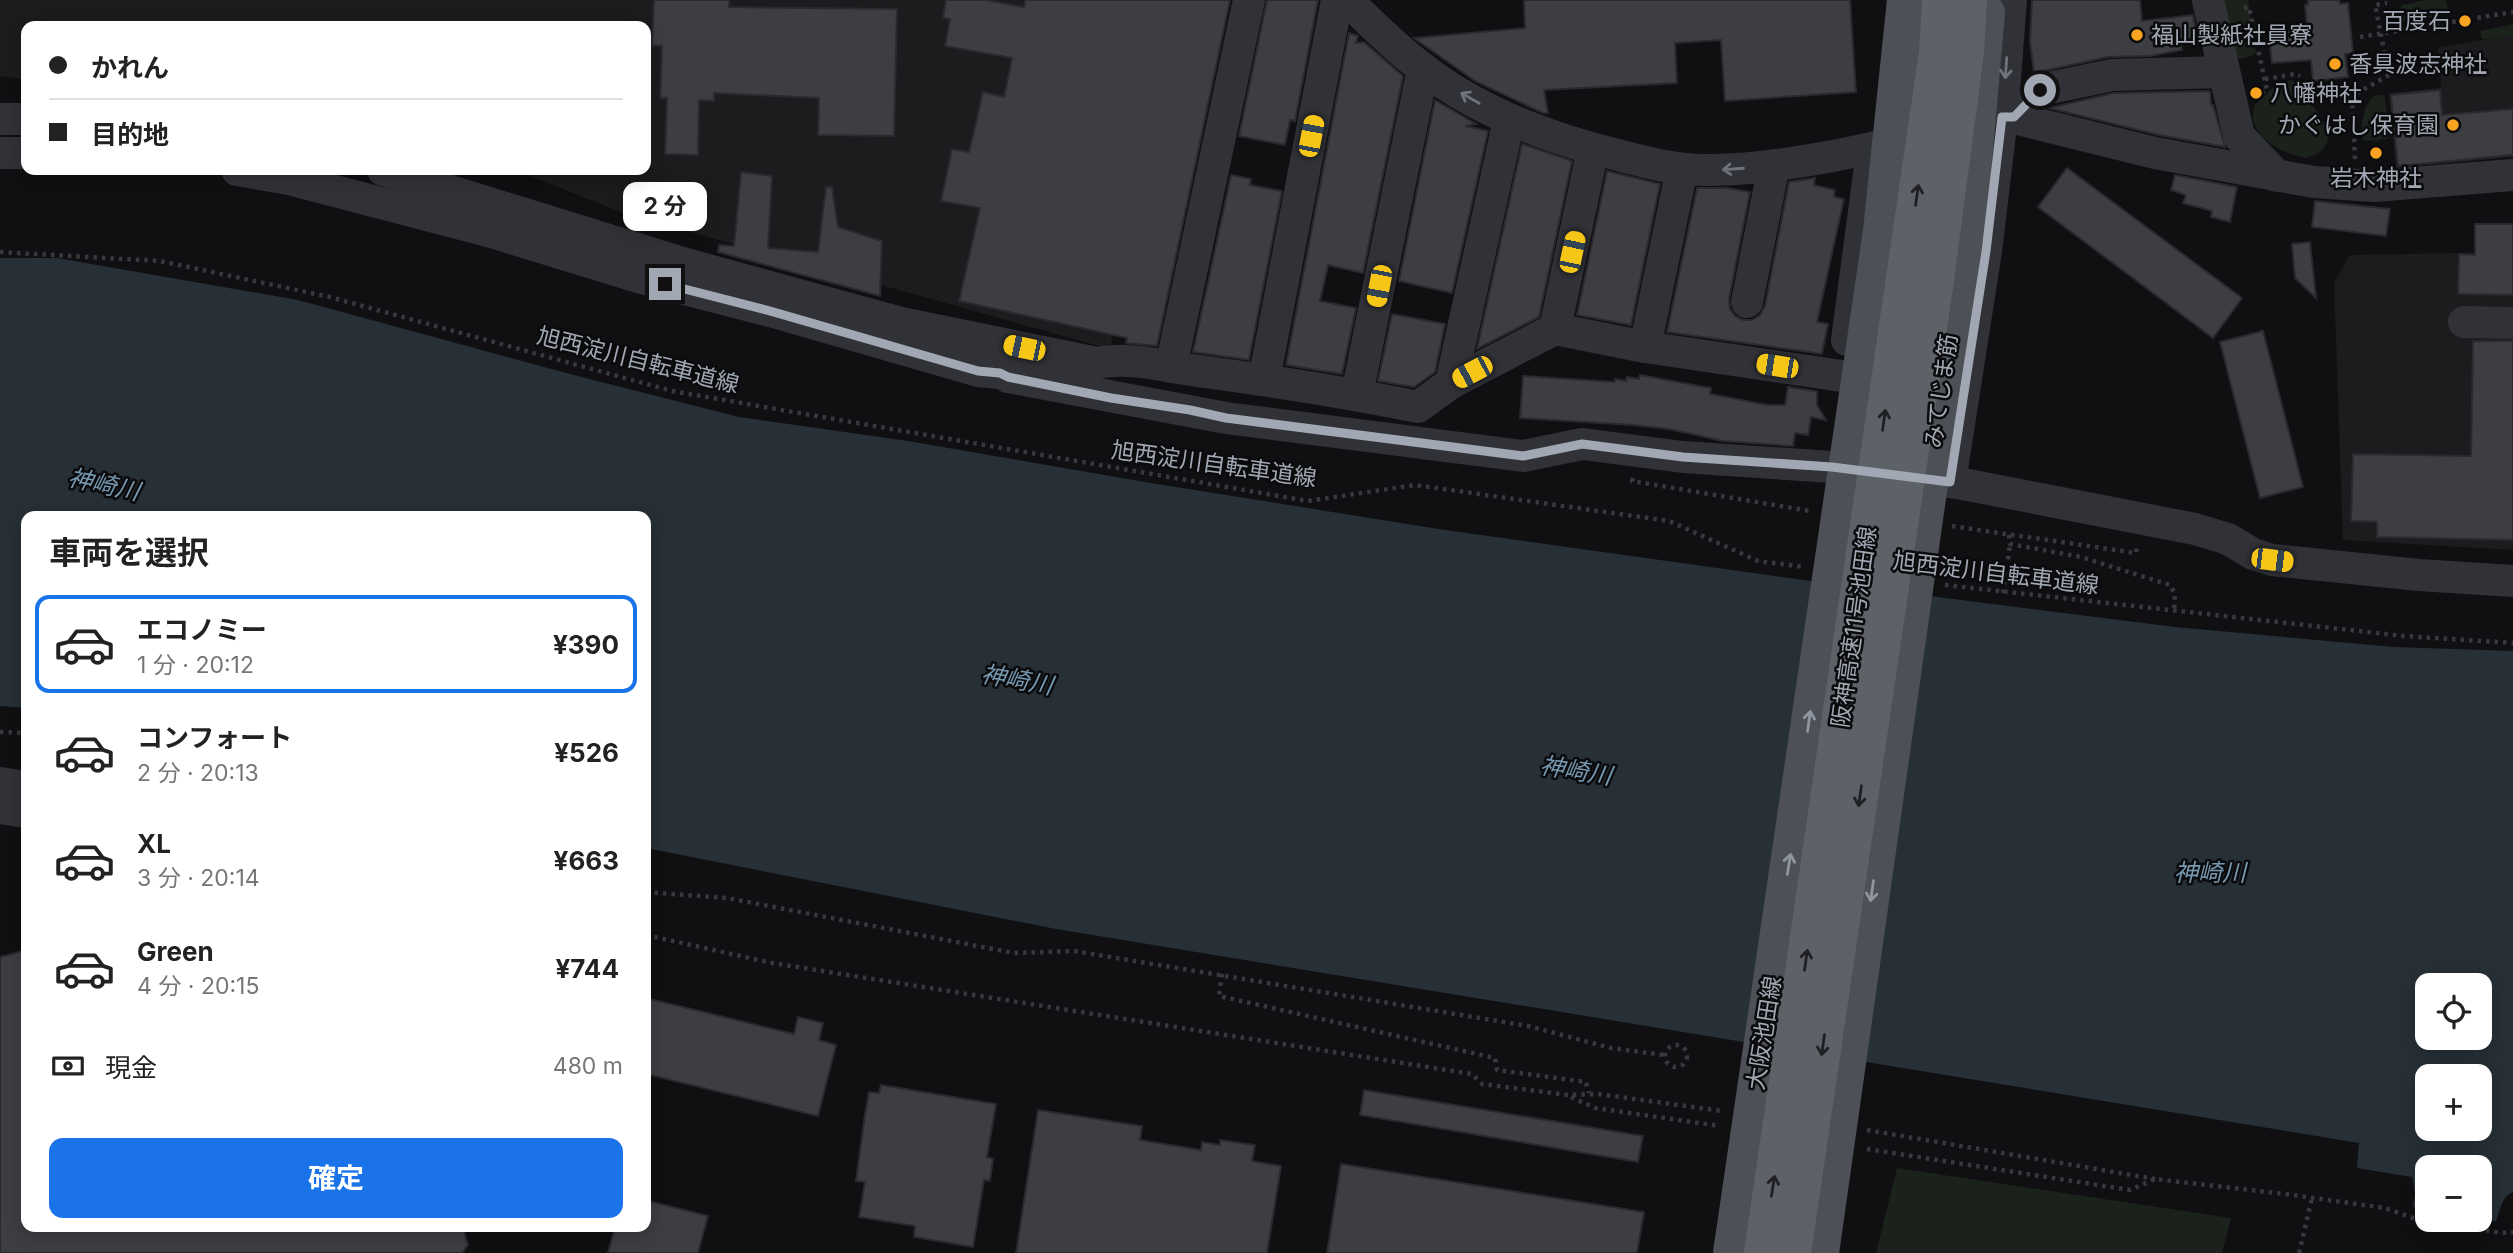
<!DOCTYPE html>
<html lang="ja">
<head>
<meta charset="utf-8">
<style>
  body { margin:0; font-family:Inter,"Noto Sans JP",sans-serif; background:#f6f6f6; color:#222; height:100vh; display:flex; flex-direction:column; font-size:26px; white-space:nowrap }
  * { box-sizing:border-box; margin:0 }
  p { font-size:23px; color:#767676 }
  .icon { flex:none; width:38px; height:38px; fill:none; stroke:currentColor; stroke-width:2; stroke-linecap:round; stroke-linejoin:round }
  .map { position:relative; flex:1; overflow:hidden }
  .details { position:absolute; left:21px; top:511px; width:630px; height:721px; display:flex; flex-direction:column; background:#fff; border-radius:14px; box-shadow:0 4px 18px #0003 }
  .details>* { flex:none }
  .hud { position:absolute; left:21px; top:21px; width:630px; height:154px; border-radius:14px; box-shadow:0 4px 18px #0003; display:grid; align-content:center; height:154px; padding:0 28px; background:#fff }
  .controls { position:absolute; left:2415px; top:973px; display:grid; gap:14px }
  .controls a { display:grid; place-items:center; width:77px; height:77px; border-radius:14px; background:#fff; box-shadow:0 4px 18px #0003; font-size:35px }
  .end { position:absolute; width:32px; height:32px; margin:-16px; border:9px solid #a1a8b3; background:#111; box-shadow:0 0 0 4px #111 }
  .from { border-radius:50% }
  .bubble { position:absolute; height:49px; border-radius:14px; background:#fff; box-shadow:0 4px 18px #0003; font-size:23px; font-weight:700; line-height:49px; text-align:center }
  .car { position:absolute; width:21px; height:42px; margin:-21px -10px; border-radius:9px; box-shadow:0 0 5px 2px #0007; background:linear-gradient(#f5c518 24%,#345 0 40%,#f5c518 0 76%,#345 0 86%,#f5c518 0) }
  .hud b { display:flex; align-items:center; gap:24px; height:66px; font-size:26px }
  .hud b+b { border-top:2px solid #e0e0e0 }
  .hud i { width:18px; height:18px; background:#222 }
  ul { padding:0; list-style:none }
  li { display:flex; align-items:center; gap:21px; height:98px; margin:0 14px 10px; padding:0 14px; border:4px solid transparent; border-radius:14px }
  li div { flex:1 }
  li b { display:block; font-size:26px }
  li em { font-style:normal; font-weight:700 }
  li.selected { border-color:#1a73e8 }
  li>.icon { width:63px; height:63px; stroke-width:1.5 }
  h2 { padding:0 28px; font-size:32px; line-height:84px }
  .pay { display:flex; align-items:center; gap:18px; height:77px; padding:0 28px; font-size:26px }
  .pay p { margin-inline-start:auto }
  .cta { display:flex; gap:14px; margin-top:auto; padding:14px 28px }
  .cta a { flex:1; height:80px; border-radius:14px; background:#1a73e8; color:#fff; font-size:28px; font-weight:700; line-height:80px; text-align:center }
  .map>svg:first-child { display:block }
  .built { fill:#1c1c1f }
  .green { fill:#1b221b }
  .water { fill:#263036; fill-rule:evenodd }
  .building { fill:#3c3e42; stroke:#2a2a2e; stroke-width:2 }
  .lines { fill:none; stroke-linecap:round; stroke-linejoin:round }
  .path { stroke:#37393e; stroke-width:4.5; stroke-dasharray:3.5 5; stroke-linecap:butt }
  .minor { stroke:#313237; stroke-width:32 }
  .major { stroke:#4d5056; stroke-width:38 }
  .highway { stroke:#5d6168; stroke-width:38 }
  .oneway { stroke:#6f737b }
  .oneway2 { stroke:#202024 }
  .oneway3 { stroke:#9096a0 }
  .route { stroke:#a1a8b3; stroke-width:9 }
  .poi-dot { fill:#f9a421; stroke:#0b0b0d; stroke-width:2.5 }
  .labels { text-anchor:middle; stroke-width:5; stroke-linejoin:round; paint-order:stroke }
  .poi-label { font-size:23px; fill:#a1a8b3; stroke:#0b0b0d; text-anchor:start }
  .street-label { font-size:23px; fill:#a1a8b3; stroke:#0b0b0d }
  .water-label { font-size:24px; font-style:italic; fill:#7699b1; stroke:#0b0b0d }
</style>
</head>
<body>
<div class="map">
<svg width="2513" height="1253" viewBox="0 0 2513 1253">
  <rect width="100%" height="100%" fill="#101012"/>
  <g class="built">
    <polygon points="0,0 1185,0 1110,349 626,214 516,170 646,170 646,26 26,26 26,80 0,76"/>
    <polygon points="2513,35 2513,157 2396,168 2389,93 2441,88 2438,47"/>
    <polygon points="2513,252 2513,550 2343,540 2334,283 2350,255"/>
  </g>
  <g class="green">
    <polygon points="2223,0 2248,0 2256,52 2252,56 2239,59 2235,56"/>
    <polygon points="2426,0 2446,0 2448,10 2446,14 2408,23 2403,21 2400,9 2402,5"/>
    <polygon points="2513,24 2513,37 2482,39 2480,31"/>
    <path d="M 2292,80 C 2300,87 2303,95 2309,102 C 2319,113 2338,136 2321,151 C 2317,154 2311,156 2306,158 C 2287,154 2261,144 2254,123 C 2252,119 2254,111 2254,106 L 2279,82 Z"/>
    <path d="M 2375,95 L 2382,95 L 2385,98 L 2389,137 L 2386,139 L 2364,141 C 2358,129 2364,103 2375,95 Z"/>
    <polygon points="1897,1168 2231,1218 2222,1253 1876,1253"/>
  </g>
  <path class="water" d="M 0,258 L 57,258 L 298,300 L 566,373 L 739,417 L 908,441 L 1151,483 L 1445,530 L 1811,581 L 2175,627 L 2394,647 L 2513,651 L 2513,1192 C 2502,1196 2500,1211 2496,1221 L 2480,1219 L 2480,1167 L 2427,1167 L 2427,1210 L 2413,1207 L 2415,1193 L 2412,1177 L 2357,1168 L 2359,1143 L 1056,929 L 646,848 L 646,516 L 26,516 L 26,708 L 0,706 ZM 2427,985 L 2480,985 L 2480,1038 L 2427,1038 ZM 2427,1076 L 2480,1076 L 2480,1129 L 2427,1129 Z"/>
  <g class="building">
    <polygon points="654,0 729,0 729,7 897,9 894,136 818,135 819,98 714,93 714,101 699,100 698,155 665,154 667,98 660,98 662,46 652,46"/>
    <polygon points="946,0 986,0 1024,7 1025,0 1230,0 1157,346 1126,343 1127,338 959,301 980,208 941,201 952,149 969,152 983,92 1004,97 1012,58 945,46 950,19 943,18"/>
    <polygon points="1267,0 1318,0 1295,121 1290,120 1285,145 1239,136"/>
    <polygon points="1524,0 1850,0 1856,92 1725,101 1721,40 1675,43 1677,83 1544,90 1548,113 1543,113 1475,81 1414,38 1525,28"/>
    <polygon points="2032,0 2140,0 2142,21 2193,15 2197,38 2180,40 2182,50 2150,56 2108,57 2034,73 2030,41"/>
    <polygon points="2308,0 2339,0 2340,4 2348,3 2353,53 2345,54 2348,77 2313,81 2311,60 2272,63 2269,34 2295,30 2295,27 2307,25 2305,5 2308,5"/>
    <polygon points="1349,33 1358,36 1356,43 1364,42 1403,76 1363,273 1328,265 1320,301 1356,308 1342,374 1286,365"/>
    <polygon points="2440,90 2442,115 2513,109 2513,155 2398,166 2391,95"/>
    <polygon points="2208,91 2210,92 2211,105 2213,105 2225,147 2159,135 2049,108 2114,93"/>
    <polygon points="1435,100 1476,124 1465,126 1488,131 1452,293 1399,281"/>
    <polygon points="1522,144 1572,161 1539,317 1477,349"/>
    <polygon points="2067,168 2242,298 2213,338 2038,207"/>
    <polygon points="1607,171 1660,184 1631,325 1577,315"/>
    <polygon points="741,172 772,176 768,248 818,252 826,187 832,187 838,227 882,241 880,296 718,252 719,245 734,246"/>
    <polygon points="1231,175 1251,179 1250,185 1282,191 1249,360 1193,352"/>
    <polygon points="2175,175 2237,187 2230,222 2211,217 2212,211 2183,203 2186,195 2171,190"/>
    <polygon points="1815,178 1814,185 1835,190 1834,197 1844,199 1817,322 1828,324 1822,354 1667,332 1697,188 1727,188 1750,192 1729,299 1730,309 1735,316 1743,320 1752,320 1760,315 1765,306 1789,182"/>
    <polygon points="2315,201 2390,209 2386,236 2312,227"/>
    <polygon points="2475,224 2513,224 2513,295 2458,294 2459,254 2475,255"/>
    <polygon points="2310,242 2316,298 2295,278 2292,244"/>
    <polygon points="1392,314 1445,324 1435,372 1414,387 1378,381"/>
    <polygon points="2263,331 2303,487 2260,498 2220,342"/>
    <polygon points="2473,341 2513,341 2513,540 2377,537 2377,522 2351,521 2353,454 2471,456"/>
    <polygon points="1640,375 1711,388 1710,394 1768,405 1785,405 1788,387 1815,391 1817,392 1817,405 1826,420 1811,417 1808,435 1795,433 1793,446 1723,441 1669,429 1633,425 1520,418 1523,376 1615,382 1615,379 1626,381 1627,377 1639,379"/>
    <polygon points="26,950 26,1227 463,1227 468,1245 462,1253 0,1253 0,957"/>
    <polygon points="646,998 794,1034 798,1017 823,1023 819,1040 836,1045 818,1116 646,1074"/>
    <polygon points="881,1085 996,1104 987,1157 993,1159 990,1181 984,1180 973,1247 914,1237 915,1226 859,1217 865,1182 856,1181 865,1114 869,1092 879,1093"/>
    <polygon points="1364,1090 1643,1136 1638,1162 1360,1115"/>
    <polygon points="1038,1110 1142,1126 1140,1140 1201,1150 1202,1142 1220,1145 1220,1140 1255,1145 1252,1161 1281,1166 1267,1253 1016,1253"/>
    <polygon points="1341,1164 1644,1212 1637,1253 1327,1253"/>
    <polygon points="649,1201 708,1216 698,1253 608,1253 615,1227 630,1231 631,1227 646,1227"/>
  </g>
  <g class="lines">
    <g class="path">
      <polyline points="2244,8 2249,7 2267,91 2261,92"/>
      <polyline points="2360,37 2513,12"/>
      <polyline points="2265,79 2295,74 2300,76"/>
      <polyline points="2375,133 2376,142"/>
      <polyline points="2355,159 2352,96 2389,75 2375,5 2387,3"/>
      <polyline points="0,252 160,261 330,297 672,391 1308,501 1415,485 1669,521 1758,561 1805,567"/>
      <polyline points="1633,478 1632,481 1810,511"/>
      <polyline points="1952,526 2136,553 2137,545"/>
      <polyline points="2009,535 2010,544 2081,557 2170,585 2175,594 2174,611"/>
      <polyline points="1945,585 2404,636 2513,643"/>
      <polyline points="2003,593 2010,544"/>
      <polyline points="0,732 26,733"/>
      <polyline points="646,892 727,898 1014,953 1074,951 1528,1026 1611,1048 1664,1055"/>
      <polyline points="646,935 772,963 1472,1074 1482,1084 1568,1095 1598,1094 1722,1111"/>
      <polyline points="1222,974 1219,996 1495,1058 1497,1070 1586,1082 1589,1093"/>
      <circle cx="1676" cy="1056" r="11"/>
      <polyline points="1571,1097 1595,1108 1720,1126"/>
      <polyline points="1867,1130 2155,1179"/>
      <polyline points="1867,1149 2130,1190 2155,1179 2285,1194 2385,1208 2413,1218 2502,1233 2513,1232"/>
      <polyline points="2299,1253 2312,1198"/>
    </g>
    <g class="minor">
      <path d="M 1347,0 C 1371,23 1394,47 1421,67 C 1478,112 1548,138 1618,155 C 1649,163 1679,171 1711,170 C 1809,168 1907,139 2002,117 L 2014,118 L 2155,153 L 2314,182 L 2374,186 L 2513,175"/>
      <polyline points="2208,0 2239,136 2277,176"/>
      <polyline points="2014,118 2040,90 2112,75 2224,72"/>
      <polyline points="0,119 26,119"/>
      <polyline points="0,153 26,153"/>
      <polyline points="237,170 289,179 488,231 638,277 770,311 978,371 1001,373 1008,377 1226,418 1523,456 1582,444 1683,457 1832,467 1963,484 2195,529 2228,539 2253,554 2272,560 2419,575 2513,581"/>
      <path d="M 383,170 L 686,264 L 901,323 L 1097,363 C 1129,356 1167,367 1199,371 C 1272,381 1345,392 1418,407 L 1451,383 L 1555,329 L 1645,347 L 1842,376"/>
      <polyline points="1747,302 1774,165"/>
      <polyline points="2464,322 2513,323"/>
      <polyline points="1555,329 1593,149"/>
      <polyline points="1847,340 1871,159"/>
      <polyline points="1645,347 1682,169"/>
      <polyline points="1171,367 1249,0"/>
      <polyline points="1264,380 1337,0"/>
      <polyline points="1451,383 1509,120"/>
      <polyline points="1357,394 1423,69"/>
      <polyline points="1950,482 1986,251 2002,117 2011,0"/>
      <polyline points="0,783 26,787"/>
      <polyline points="0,808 26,812"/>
    </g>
    <g class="major">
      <polyline points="1732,1253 1882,231 1906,0"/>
      <polyline points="1820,1253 1970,194 1986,13"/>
    </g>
    <g class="highway">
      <polyline points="1763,1253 1938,52 1941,0"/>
      <polyline points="1792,1253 1934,287 1965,52 1968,0"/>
    </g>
  </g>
  <defs><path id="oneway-shaft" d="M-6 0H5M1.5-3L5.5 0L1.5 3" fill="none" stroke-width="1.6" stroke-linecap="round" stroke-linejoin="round" transform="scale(1.75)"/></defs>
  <g class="oneway">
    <use href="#oneway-shaft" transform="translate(2006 68) rotate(94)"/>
    <use href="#oneway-shaft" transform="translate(1470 98) rotate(-150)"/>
    <use href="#oneway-shaft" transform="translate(1733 169) rotate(176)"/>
  </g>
  <g class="oneway2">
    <use href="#oneway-shaft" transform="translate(1917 195) rotate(-82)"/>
    <use href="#oneway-shaft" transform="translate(1884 420) rotate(-82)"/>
    <use href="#oneway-shaft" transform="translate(1860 796) rotate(98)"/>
    <use href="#oneway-shaft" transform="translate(1806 960) rotate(-82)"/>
    <use href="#oneway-shaft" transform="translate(1823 1045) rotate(98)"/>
    <use href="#oneway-shaft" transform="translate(1773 1186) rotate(-81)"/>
  </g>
  <g class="oneway3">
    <use href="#oneway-shaft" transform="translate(1809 721) rotate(-82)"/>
    <use href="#oneway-shaft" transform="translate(1789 864) rotate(-81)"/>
    <use href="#oneway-shaft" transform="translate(1872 891) rotate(98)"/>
  </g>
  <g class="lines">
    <polyline class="route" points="665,284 770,311 978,371 1000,373 1008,377 1111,398 1190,410 1226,418 1523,456 1582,444 1683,457 1832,467 1950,482 1986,251 2002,117 2014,117 2040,90"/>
  </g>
  <g class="poi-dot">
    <circle cx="2465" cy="21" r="7"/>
    <circle cx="2137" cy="35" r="7"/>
    <circle cx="2335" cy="64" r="7"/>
    <circle cx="2256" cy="93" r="7"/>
    <circle cx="2453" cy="125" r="7"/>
    <circle cx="2376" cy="153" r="7"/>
  </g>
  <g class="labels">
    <g class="poi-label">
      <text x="2451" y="29" text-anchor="end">百度石</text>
      <text x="2151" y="43">福山製紙社員寮</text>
      <text x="2349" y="72">香具波志神社</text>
      <text x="2270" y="101">八幡神社</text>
      <text x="2439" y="133" text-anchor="end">かぐはし保育園</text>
      <text x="2376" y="186" text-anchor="middle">岩木神社</text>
    </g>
    <g class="street-label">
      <text transform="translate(638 360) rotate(14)" y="8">旭西淀川自転車道線</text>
      <text transform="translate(1941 391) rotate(-82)" y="8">みてじま筋</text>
      <text transform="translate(1214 464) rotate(8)" y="8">旭西淀川自転車道線</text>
      <text transform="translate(1996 573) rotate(7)" y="8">旭西淀川自転車道線</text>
      <text transform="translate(1854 627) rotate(-82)" y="8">阪神高速11号池田線</text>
      <text transform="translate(1764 1033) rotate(-81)" y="8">大阪池田線</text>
    </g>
    <g class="water-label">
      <text transform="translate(104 485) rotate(12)" y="8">神崎川</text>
      <text transform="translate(1017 680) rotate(10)" y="8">神崎川</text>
      <text transform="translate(1576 771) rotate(9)" y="8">神崎川</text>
      <text x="2210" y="881">神崎川</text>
    </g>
  </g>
</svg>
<div class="controls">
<a><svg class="icon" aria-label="locate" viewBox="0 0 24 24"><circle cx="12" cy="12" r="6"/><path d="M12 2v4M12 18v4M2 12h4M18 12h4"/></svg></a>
<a>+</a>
<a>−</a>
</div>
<i class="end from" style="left:2040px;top:90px"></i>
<i class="end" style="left:665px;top:284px"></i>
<div class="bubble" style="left:623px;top:182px;width:84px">2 分</div>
<i class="car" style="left:1311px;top:136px;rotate:11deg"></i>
<i class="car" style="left:1572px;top:252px;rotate:12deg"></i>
<i class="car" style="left:1379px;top:286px;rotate:191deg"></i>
<i class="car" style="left:1024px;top:348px;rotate:282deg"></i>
<i class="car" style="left:1777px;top:366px;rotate:279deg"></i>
<i class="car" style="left:1472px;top:372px;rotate:242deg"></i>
<i class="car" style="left:2272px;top:560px;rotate:97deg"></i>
<div class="hud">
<b><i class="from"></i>かれん</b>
<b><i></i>目的地</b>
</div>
<section class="details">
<h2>車両を選択</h2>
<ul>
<li class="selected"><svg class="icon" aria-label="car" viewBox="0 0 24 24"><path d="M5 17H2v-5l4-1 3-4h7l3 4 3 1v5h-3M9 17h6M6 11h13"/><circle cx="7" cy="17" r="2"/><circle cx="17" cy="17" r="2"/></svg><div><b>エコノミー</b><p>1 分 · 20:12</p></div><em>¥390</em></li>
<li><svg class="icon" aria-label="car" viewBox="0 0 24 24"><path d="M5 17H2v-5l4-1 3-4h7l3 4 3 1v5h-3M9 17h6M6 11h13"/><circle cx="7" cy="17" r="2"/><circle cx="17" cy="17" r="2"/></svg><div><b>コンフォート</b><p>2 分 · 20:13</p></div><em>¥526</em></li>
<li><svg class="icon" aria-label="car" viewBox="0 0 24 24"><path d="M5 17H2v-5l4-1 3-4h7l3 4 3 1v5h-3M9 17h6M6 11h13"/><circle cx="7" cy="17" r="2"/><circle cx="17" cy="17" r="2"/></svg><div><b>XL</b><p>3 分 · 20:14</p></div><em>¥663</em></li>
<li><svg class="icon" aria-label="car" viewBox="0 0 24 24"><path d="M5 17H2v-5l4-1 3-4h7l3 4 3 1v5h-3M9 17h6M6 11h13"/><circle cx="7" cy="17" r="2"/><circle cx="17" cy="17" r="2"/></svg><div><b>Green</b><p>4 分 · 20:15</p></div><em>¥744</em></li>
</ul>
<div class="pay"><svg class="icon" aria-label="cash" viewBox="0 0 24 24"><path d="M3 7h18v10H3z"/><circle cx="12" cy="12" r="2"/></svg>現金<p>480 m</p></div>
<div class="cta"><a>確定</a></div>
</section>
</div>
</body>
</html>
